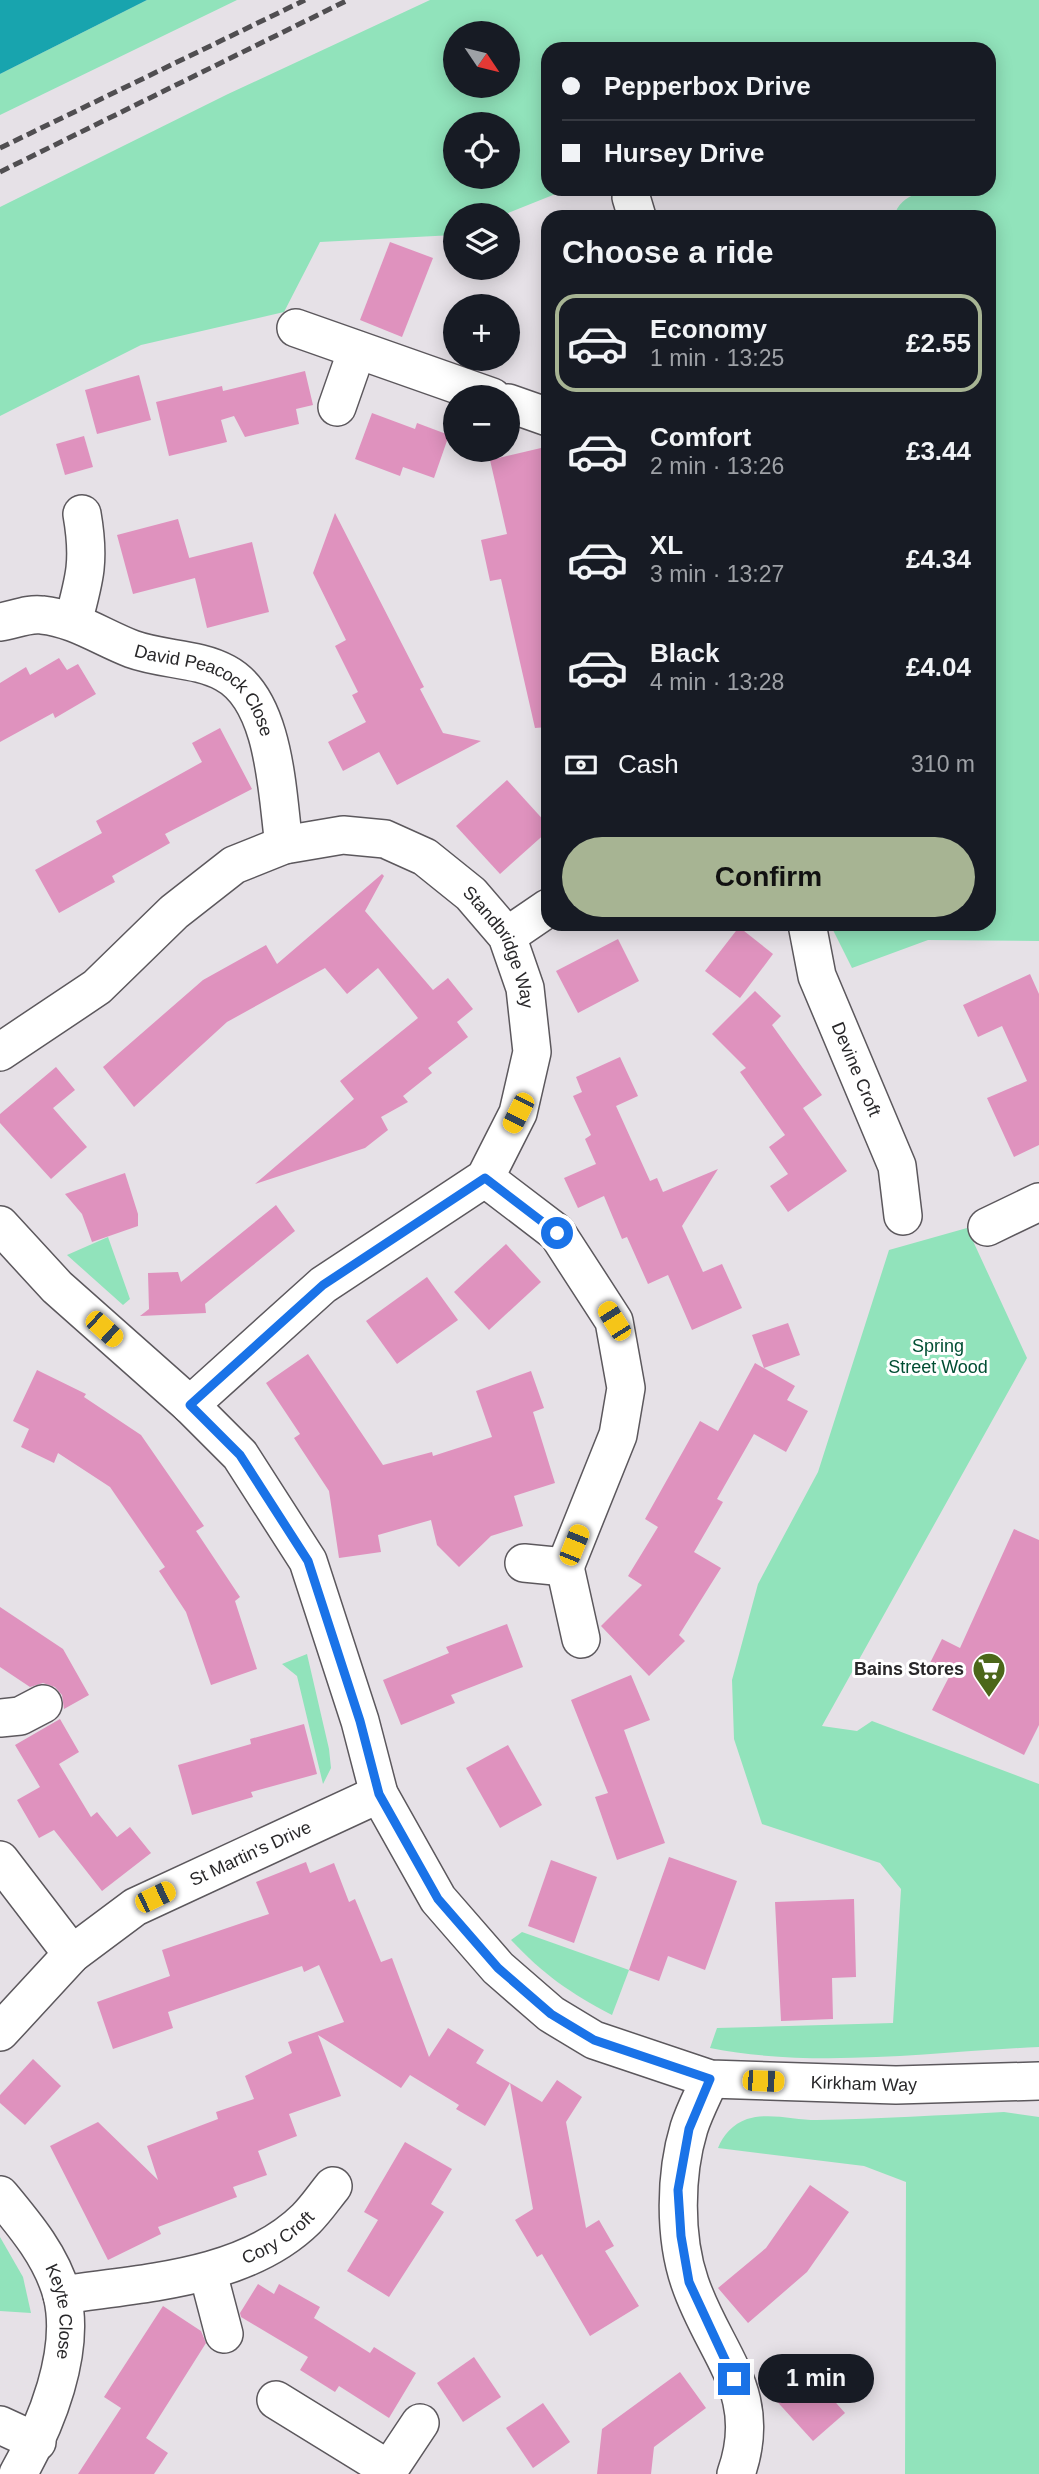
<!DOCTYPE html>
<html lang="en">
<head>
<meta charset="utf-8">
<style>
  body { margin:0; font-family:Arial,sans-serif; background:#242831; color:#f1f3f6; height:100vh; display:flex; flex-direction:column; font-size:26px; white-space:nowrap }
  * { box-sizing:border-box; margin:0 }
  p { font-size:23px; color:#9ea1a6 }
  .icon { flex:none; width:38px; height:38px; fill:none; stroke:currentColor; stroke-width:2; stroke-linecap:round; stroke-linejoin:round }
  .map { position:relative; flex:1; overflow:hidden }
  .panel { position:absolute; left:541px; top:210px; width:455px; height:721px; display:flex; flex-direction:column; background:#171b24; border-radius:21px; box-shadow:0 4px 18px #0003 }
  .panel>* { flex:none }
  .banner { position:absolute; left:541px; top:42px; width:455px; height:154px; border-radius:21px; box-shadow:0 4px 18px #0003; display:grid; align-content:center; height:154px; padding:0 21px; background:#171b24 }
  .needle { width:46px; rotate:125deg }
  .controls { position:absolute; left:443px; top:21px; display:grid; gap:14px }
  .controls a { display:grid; place-items:center; width:77px; height:77px; border-radius:50%; background:#171b24; box-shadow:0 4px 18px #0003; font-size:35px }
  .end { position:absolute; width:32px; height:32px; margin:-16px; border:9px solid #1a73e8; background:#fff; box-shadow:0 0 0 4px #fff }
  .from { border-radius:50% }
  .bubble { position:absolute; height:49px; border-radius:24px; background:#171b24; box-shadow:0 4px 18px #0003; font-size:23px; font-weight:800; line-height:49px; text-align:center }
  .car { position:absolute; width:21px; height:42px; margin:-21px -10px; border-radius:9px; box-shadow:0 0 5px 2px #0007; background:linear-gradient(#f5c518 24%,#345 0 40%,#f5c518 0 76%,#345 0 86%,#f5c518 0) }
  .banner b { display:flex; align-items:center; gap:24px; height:66px; font-size:26px }
  .banner b+b { border-top:2px solid #363941 }
  .banner i { width:18px; height:18px; background:#f1f3f6 }
  ul { padding:0; list-style:none }
  li { display:flex; align-items:center; gap:21px; height:98px; margin:0 14px 10px; padding:0 7px; border:4px solid transparent; border-radius:21px }
  li div { flex:1 }
  li b { display:block; font-size:26px }
  li em { font-style:normal; font-weight:800 }
  li.on { border-color:#a7b493 }
  li>.icon { width:63px; height:63px; stroke-width:1.5 }
  h2 { padding:0 21px; font-size:32px; line-height:84px }
  .pay { display:flex; align-items:center; gap:18px; height:77px; padding:0 21px; font-size:26px }
  .pay p { margin-inline-start:auto }
  .primary-button { display:flex; gap:14px; margin-top:auto; padding:14px 21px }
  .primary-button a { flex:1; height:80px; border-radius:42px; background:#a7b493; color:#111; font-size:28px; font-weight:800; line-height:80px; text-align:center }
  .map>svg:first-child { display:block }
  .green { fill:#91e3bb; fill-rule:evenodd }
  .water { fill:#18a4ae }
  .building { fill:#df92be }
  .lines { fill:none; stroke-linecap:round; stroke-linejoin:round }
  .minor-casing { stroke:#5c585d; stroke-width:40 }
  .minor { stroke:#fff; stroke-width:37 }
  .rail { stroke:#504e51; stroke-width:5; stroke-dasharray:10 5; stroke-linecap:butt }
  .route { stroke:#1a73e8; stroke-width:9 }
  .labels { text-anchor:middle; stroke-width:6; stroke-linejoin:round; paint-order:stroke }
  .street-label { font-size:18px; fill:#29282a; stroke:#fff }
  .park-label { font-size:18px; fill:#004e33; stroke:#fff }
  .poi-label { font-size:18px; font-weight:bold; fill:#29282a; stroke:#fff; text-anchor:end }
</style>
</head>
<body>
<div class="map">
<svg width="1039" height="2474" viewBox="0 0 1039 2474">
  <rect width="100%" height="100%" fill="#e6e1e7"/>
  <g class="green">
    <polygon points="147,0 237,0 0,115 0,74"/>
    <path d="M 430,0 L 1039,0 L 1039,941 L 928,940 L 852,968 L 830,924 L 989,924 L 989,217 L 894,217 C 903,181 960,189 989,189 L 989,49 L 548,49 L 548,189 L 568,189 L 503,215 L 455,215 L 454,235 L 320,242 L 284,312 L 141,345 L 0,416 L 0,207 L 228,94 ZM 455,33 L 508,33 L 508,86 L 455,86 ZM 455,124 L 508,124 L 508,177 L 455,177 Z"/>
    <path d="M 967,1228 L 1027,1358 L 822,1726 L 857,1731 L 872,1721 L 1039,1784 L 1039,2047 C 931,2052 817,2069 710,2048 L 717,2028 L 893,2023 L 901,1889 L 880,1863 L 762,1824 L 734,1739 L 732,1680 L 758,1584 L 818,1472 L 889,1250 Z"/>
    <polygon points="108,1237 130,1299 123,1305 67,1255"/>
    <polygon points="307,1654 329,1749 331,1768 323,1784 297,1676 282,1664"/>
    <path d="M 522,1932 L 629,1970 L 612,2015 C 570,1993 544,1975 511,1940 Z"/>
    <path d="M 1004,2112 L 1039,2117 L 1039,2474 L 905,2474 L 906,2182 L 864,2166 L 718,2148 C 723,2135 733,2124 747,2119 C 769,2112 794,2120 817,2120 C 879,2119 942,2115 1004,2112 Z"/>
    <polygon points="0,2237 23,2277 31,2313 0,2311"/>
  </g>
  <polygon class="water" points="0,0 147,0 0,74"/>
  <g class="building">
    <polygon points="390,242 433,258 402,337 360,320"/>
    <polygon points="305,371 313,405 296,409 299,424 245,437 234,416 221,420 227,442 169,456 156,402 222,386 223,391"/>
    <polygon points="139,375 151,420 97,434 85,390"/>
    <polygon points="372,413 415,429 417,423 449,435 434,478 403,467 400,476 355,459"/>
    <polygon points="84,436 93,467 65,475 56,444"/>
    <polygon points="541,448 548,479 548,727 535,728 501,579 490,581 481,540 507,534 490,460"/>
    <polygon points="335,513 424,687 420,689 443,733 481,741 397,785 379,752 343,771 328,742 366,722 352,695 358,692 335,646 346,640 313,573"/>
    <polygon points="178,519 193,571 189,558 252,542 269,612 207,628 195,578 133,594 117,535"/>
    <polygon points="59,658 67,670 78,664 96,694 55,718 53,713 0,742 0,683 26,667 30,675"/>
    <polygon points="220,728 252,789 165,834 170,843 112,876 115,882 59,913 35,870 102,833 96,821 202,762 192,743"/>
    <polygon points="507,780 548,825 548,831 500,874 456,826"/>
    <polygon points="382,874 384,876 365,911 433,990 448,978 473,1009 457,1022 468,1037 428,1068 432,1073 403,1096 408,1102 381,1117 388,1130 365,1148 255,1184 354,1099 340,1081 418,1018 378,968 347,994 325,968 227,1022 134,1107 103,1067 203,980 266,945 277,964"/>
    <polygon points="739,927 773,954 740,998 705,971"/>
    <polygon points="618,939 639,981 578,1013 556,971"/>
    <polygon points="1030,974 1039,994 1039,1145 1014,1157 987,1098 1027,1081 1002,1026 978,1037 963,1005"/>
    <polygon points="755,991 781,1016 772,1025 822,1095 803,1108 847,1171 788,1212 770,1186 788,1174 769,1147 785,1135 740,1072 746,1068 712,1034"/>
    <polygon points="620,1057 638,1096 616,1106 650,1181 657,1178 663,1192 718,1169 682,1226 703,1272 722,1264 742,1308 692,1330 668,1275 648,1284 627,1237 622,1239 604,1196 578,1208 564,1178 596,1164 585,1139 591,1135 573,1096 582,1092 576,1077"/>
    <polygon points="56,1067 75,1090 53,1108 87,1147 51,1179 0,1123 0,1114"/>
    <polygon points="125,1173 138,1214 138,1226 92,1242 82,1214 65,1194"/>
    <polygon points="276,1205 295,1231 205,1304 206,1313 140,1316 149,1309 148,1273 178,1272 181,1282"/>
    <polygon points="506,1244 541,1282 489,1330 454,1292"/>
    <polygon points="427,1277 458,1320 397,1364 366,1321"/>
    <polygon points="788,1323 800,1355 764,1368 752,1335"/>
    <polygon points="308,1354 383,1465 432,1452 433,1456 492,1437 476,1391 531,1371 544,1408 533,1412 555,1483 514,1496 523,1526 491,1536 459,1567 437,1545 431,1520 378,1535 381,1552 339,1558 329,1491 294,1438 300,1434 266,1383"/>
    <polygon points="755,1363 795,1386 787,1400 808,1411 786,1452 754,1434 717,1499 723,1502 694,1552 721,1568 679,1635 685,1641 649,1676 601,1626 642,1585 628,1576 658,1527 645,1519 700,1421 718,1431"/>
    <polygon points="37,1370 86,1394 84,1397 141,1435 204,1526 196,1531 240,1597 235,1601 257,1669 211,1685 186,1612 159,1571 165,1567 110,1487 58,1453 54,1463 21,1447 29,1429 13,1421"/>
    <polygon points="1014,1529 1039,1540 1039,1725 1024,1755 932,1710 949,1677 928,1667 942,1639 960,1648"/>
    <polygon points="0,1607 63,1649 89,1695 64,1709 62,1695 55,1687 43,1683 30,1687 0,1667"/>
    <polygon points="507,1624 523,1667 451,1695 455,1703 401,1725 383,1680 449,1653 446,1647"/>
    <polygon points="631,1675 650,1720 624,1730 665,1843 617,1860 595,1797 608,1793 571,1700"/>
    <polygon points="60,1719 79,1752 59,1764 91,1817 97,1812 117,1837 130,1827 151,1853 102,1891 54,1830 39,1838 17,1800 40,1787 15,1745"/>
    <polygon points="304,1724 317,1774 251,1792 253,1797 192,1815 178,1765 251,1744 250,1739"/>
    <polygon points="508,1745 542,1805 500,1828 466,1768"/>
    <polygon points="669,1857 737,1881 705,1970 668,1956 659,1981 629,1970"/>
    <polygon points="551,1860 597,1877 574,1943 528,1926"/>
    <polygon points="306,1862 310,1873 334,1863 349,1902 355,1899 381,1962 392,1958 429,2057 448,2028 484,2050 476,2063 510,2083 485,2126 456,2109 459,2105 410,2075 401,2088 318,2035 341,2096 289,2114 297,2136 258,2151 267,2175 233,2187 237,2197 158,2227 161,2234 108,2260 50,2146 98,2122 158,2180 147,2146 218,2119 216,2112 254,2099 245,2076 292,2053 288,2042 344,2022 319,1965 304,1972 302,1966 168,2012 173,2028 113,2049 97,2002 170,1976 162,1950 269,1914 256,1882"/>
    <polygon points="854,1899 856,1977 832,1978 833,2019 781,2021 775,1902"/>
    <polygon points="33,2059 61,2086 25,2125 0,2103 0,2095"/>
    <polygon points="557,2080 582,2097 566,2122 586,2228 599,2220 614,2246 605,2251 639,2306 590,2336 542,2254 537,2257 515,2220 533,2209 510,2083 542,2102"/>
    <polygon points="405,2142 452,2169 431,2204 444,2212 389,2297 347,2271 378,2220 364,2212"/>
    <polygon points="810,2185 849,2212 807,2272 748,2323 718,2288 766,2248"/>
    <polygon points="258,2284 274,2294 279,2284 320,2307 314,2318 370,2353 374,2347 416,2373 389,2418 339,2386 335,2392 300,2370 308,2357 241,2317 240,2313"/>
    <polygon points="163,2306 201,2331 206,2343 146,2438 168,2453 154,2474 78,2474 121,2408 104,2397"/>
    <polygon points="474,2357 501,2397 463,2422 437,2383"/>
    <polygon points="805,2368 845,2413 813,2441 772,2396"/>
    <polygon points="680,2372 706,2408 654,2447 651,2474 597,2474 602,2429"/>
    <polygon points="543,2403 570,2442 533,2468 506,2428"/>
  </g>
  <g class="lines">
    <defs>
      <g id="minor">
        <polyline points="631,197 637,217"/>
        <polyline points="296,328 492,397"/>
        <polyline points="508,403 548,417"/>
        <polyline points="337,407 357,350"/>
        <path id="s1" d="M 0,622 C 13,620 29,613 42,615 C 74,618 103,638 132,649 C 162,660 198,658 225,673 C 276,700 277,795 284,845"/>
        <path d="M 73,622 C 85,578 90,560 82,514"/>
        <path id="s2" d="M 807,924 L 817,976 L 897,1166 L 903,1216"/>
        <polyline points="507,936 548,908"/>
        <path id="s3" d="M 0,1052 L 97,987 L 174,912 L 234,865 L 284,845 L 343,835 L 385,839 L 425,857 L 471,894 L 507,936 L 525,988 L 532,1052 L 518,1113 L 485,1178 L 323,1285 L 190,1405"/>
        <polyline points="485,1178 557,1233 614,1321 626,1388 618,1435 565,1567 524,1563"/>
        <path id="s4" d="M 0,1225 L 57,1287 L 190,1405 L 240,1455 L 308,1561 L 360,1721 L 379,1794 L 438,1899 L 498,1968 L 551,2014 L 594,2040 L 710,2079 L 896,2085 L 1039,2081"/>
        <polyline points="987,1227 1039,1202"/>
        <polyline points="565,1567 581,1639"/>
        <polyline points="0,1718 20,1716 43,1704"/>
        <polyline points="0,1860 72,1954"/>
        <path id="s5" d="M 0,2032 L 72,1954 L 135,1907 L 379,1794"/>
        <path d="M 710,2079 C 703,2095 694,2112 689,2128 C 675,2174 674,2237 690,2283 C 714,2354 765,2392 736,2474"/>
        <path id="s6" d="M 0,2195 C 25,2225 52,2257 62,2295 C 76,2352 46,2425 18,2474"/>
        <polyline points="208,2273 224,2334"/>
        <path id="s7" d="M 62,2295 C 142,2283 245,2279 306,2219 C 316,2209 324,2197 333,2186"/>
        <polyline points="276,2400 388,2469"/>
        <polyline points="0,2425 37,2442"/>
        <polyline points="386,2474 420,2423"/>
      </g>
    </defs>
    <use href="#minor" class="minor-casing"/>
    <use href="#minor" class="minor"/>
    <g class="rail">
      <polyline points="0,148 305,0"/>
      <polyline points="0,172 348,0"/>
    </g>
  </g>
  <g class="lines">
    <polyline class="route" points="557,1233 485,1178 323,1285 190,1405 240,1455 308,1561 360,1721 379,1794 438,1899 498,1968 551,2014 594,2040 710,2079 689,2129 678,2190 681,2236 689,2282 734,2379"/>
  </g>
  <defs>
    <symbol id="supermarket-pin" viewBox="-11 -11 22 30"><path d="M0 17L-7.5 6A9.5 9.5 0 1 1 7.5 6Z" fill="#4c6719" stroke="#fff"/><path d="M-6-5.5h2.5l.6 2H6L4.5 2H-2.5L-4.4-4H-6ZM-1.5 3.2a1.3 1.3 0 1 0 .1 0ZM3 3.2a1.3 1.3 0 1 0 .1 0Z" fill="#fff"/></symbol>
  </defs>
  <g fill-rule="evenodd">
    <use href="#supermarket-pin" x="970" y="1650" width="38" height="52"/>
  </g>
  <g class="labels">
    <g class="street-label">
      <text dy="6" stroke="none"><textPath href="#s1" startOffset="228">David Peacock Close</textPath></text>
      <text dy="6" stroke="none"><textPath href="#s3" startOffset="621">Standbridge Way</textPath></text>
      <text dy="6" stroke="none"><textPath href="#s2" startOffset="154">Devine Croft</textPath></text>
      <text dy="6" stroke="none"><textPath href="#s5" startOffset="312">St Martin's Drive</textPath></text>
      <text dy="6" stroke="none"><textPath href="#s4" startOffset="1311">Kirkham Way</textPath></text>
      <text dy="6" stroke="none"><textPath href="#s7" startOffset="226">Cory Croft</textPath></text>
      <text dy="6" stroke="none"><textPath href="#s6" startOffset="135">Keyte Close</textPath></text>
    </g>
    <g class="park-label">
      <text x="938" y="1352">Spring<tspan x="938" dy="21">Street Wood</tspan></text>
    </g>
    <g class="poi-label">
      <text x="964" y="1675">Bains Stores</text>
    </g>
  </g>
</svg>
<div class="controls">
<a><svg class="needle" viewBox="-14 -14 28 28"><path d="M0-13l5 13h-10z" fill="#e53935"/><path d="M0 13l5-13h-10z" fill="#9ea1a6"/></svg></a>
<a><svg class="icon" aria-label="locate" viewBox="0 0 24 24"><circle cx="12" cy="12" r="6"/><path d="M12 2v4M12 18v4M2 12h4M18 12h4"/></svg></a>
<a><svg class="icon" aria-label="layers" viewBox="0 0 24 24"><path d="M12 4l9 5-9 5-9-5zM3 14l9 5 9-5"/></svg></a>
<a>+</a>
<a>−</a>
</div>
<i class="end from" style="left:557px;top:1233px"></i>
<i class="end" style="left:734px;top:2379px"></i>
<div class="bubble" style="left:758px;top:2354px;width:116px">1 min</div>
<i class="car" style="left:518px;top:1113px;rotate:207deg"></i>
<i class="car" style="left:614px;top:1321px;rotate:328deg"></i>
<i class="car" style="left:104px;top:1329px;rotate:132deg"></i>
<i class="car" style="left:574px;top:1545px;rotate:22deg"></i>
<i class="car" style="left:155px;top:1897px;rotate:64deg"></i>
<i class="car" style="left:763px;top:2081px;rotate:92deg"></i>
<div class="banner">
<b><i class="from"></i>Pepperbox Drive</b>
<b><i></i>Hursey Drive</b>
</div>
<section class="panel">
<h2>Choose a ride</h2>
<ul>
<li class="on"><svg class="icon" aria-label="car" viewBox="0 0 24 24"><path d="M5 17H2v-5l4-1 3-4h7l3 4 3 1v5h-3M9 17h6M6 11h13"/><circle cx="7" cy="17" r="2"/><circle cx="17" cy="17" r="2"/></svg><div><b>Economy</b><p>1 min · 13:25</p></div><em>£2.55</em></li>
<li><svg class="icon" aria-label="car" viewBox="0 0 24 24"><path d="M5 17H2v-5l4-1 3-4h7l3 4 3 1v5h-3M9 17h6M6 11h13"/><circle cx="7" cy="17" r="2"/><circle cx="17" cy="17" r="2"/></svg><div><b>Comfort</b><p>2 min · 13:26</p></div><em>£3.44</em></li>
<li><svg class="icon" aria-label="car" viewBox="0 0 24 24"><path d="M5 17H2v-5l4-1 3-4h7l3 4 3 1v5h-3M9 17h6M6 11h13"/><circle cx="7" cy="17" r="2"/><circle cx="17" cy="17" r="2"/></svg><div><b>XL</b><p>3 min · 13:27</p></div><em>£4.34</em></li>
<li><svg class="icon" aria-label="car" viewBox="0 0 24 24"><path d="M5 17H2v-5l4-1 3-4h7l3 4 3 1v5h-3M9 17h6M6 11h13"/><circle cx="7" cy="17" r="2"/><circle cx="17" cy="17" r="2"/></svg><div><b>Black</b><p>4 min · 13:28</p></div><em>£4.04</em></li>
</ul>
<div class="pay"><svg class="icon" aria-label="cash" viewBox="0 0 24 24"><path d="M3 7h18v10H3z"/><circle cx="12" cy="12" r="2"/></svg>Cash<p>310 m</p></div>
<div class="primary-button"><a>Confirm</a></div>
</section>
</div>
</body>
</html>
